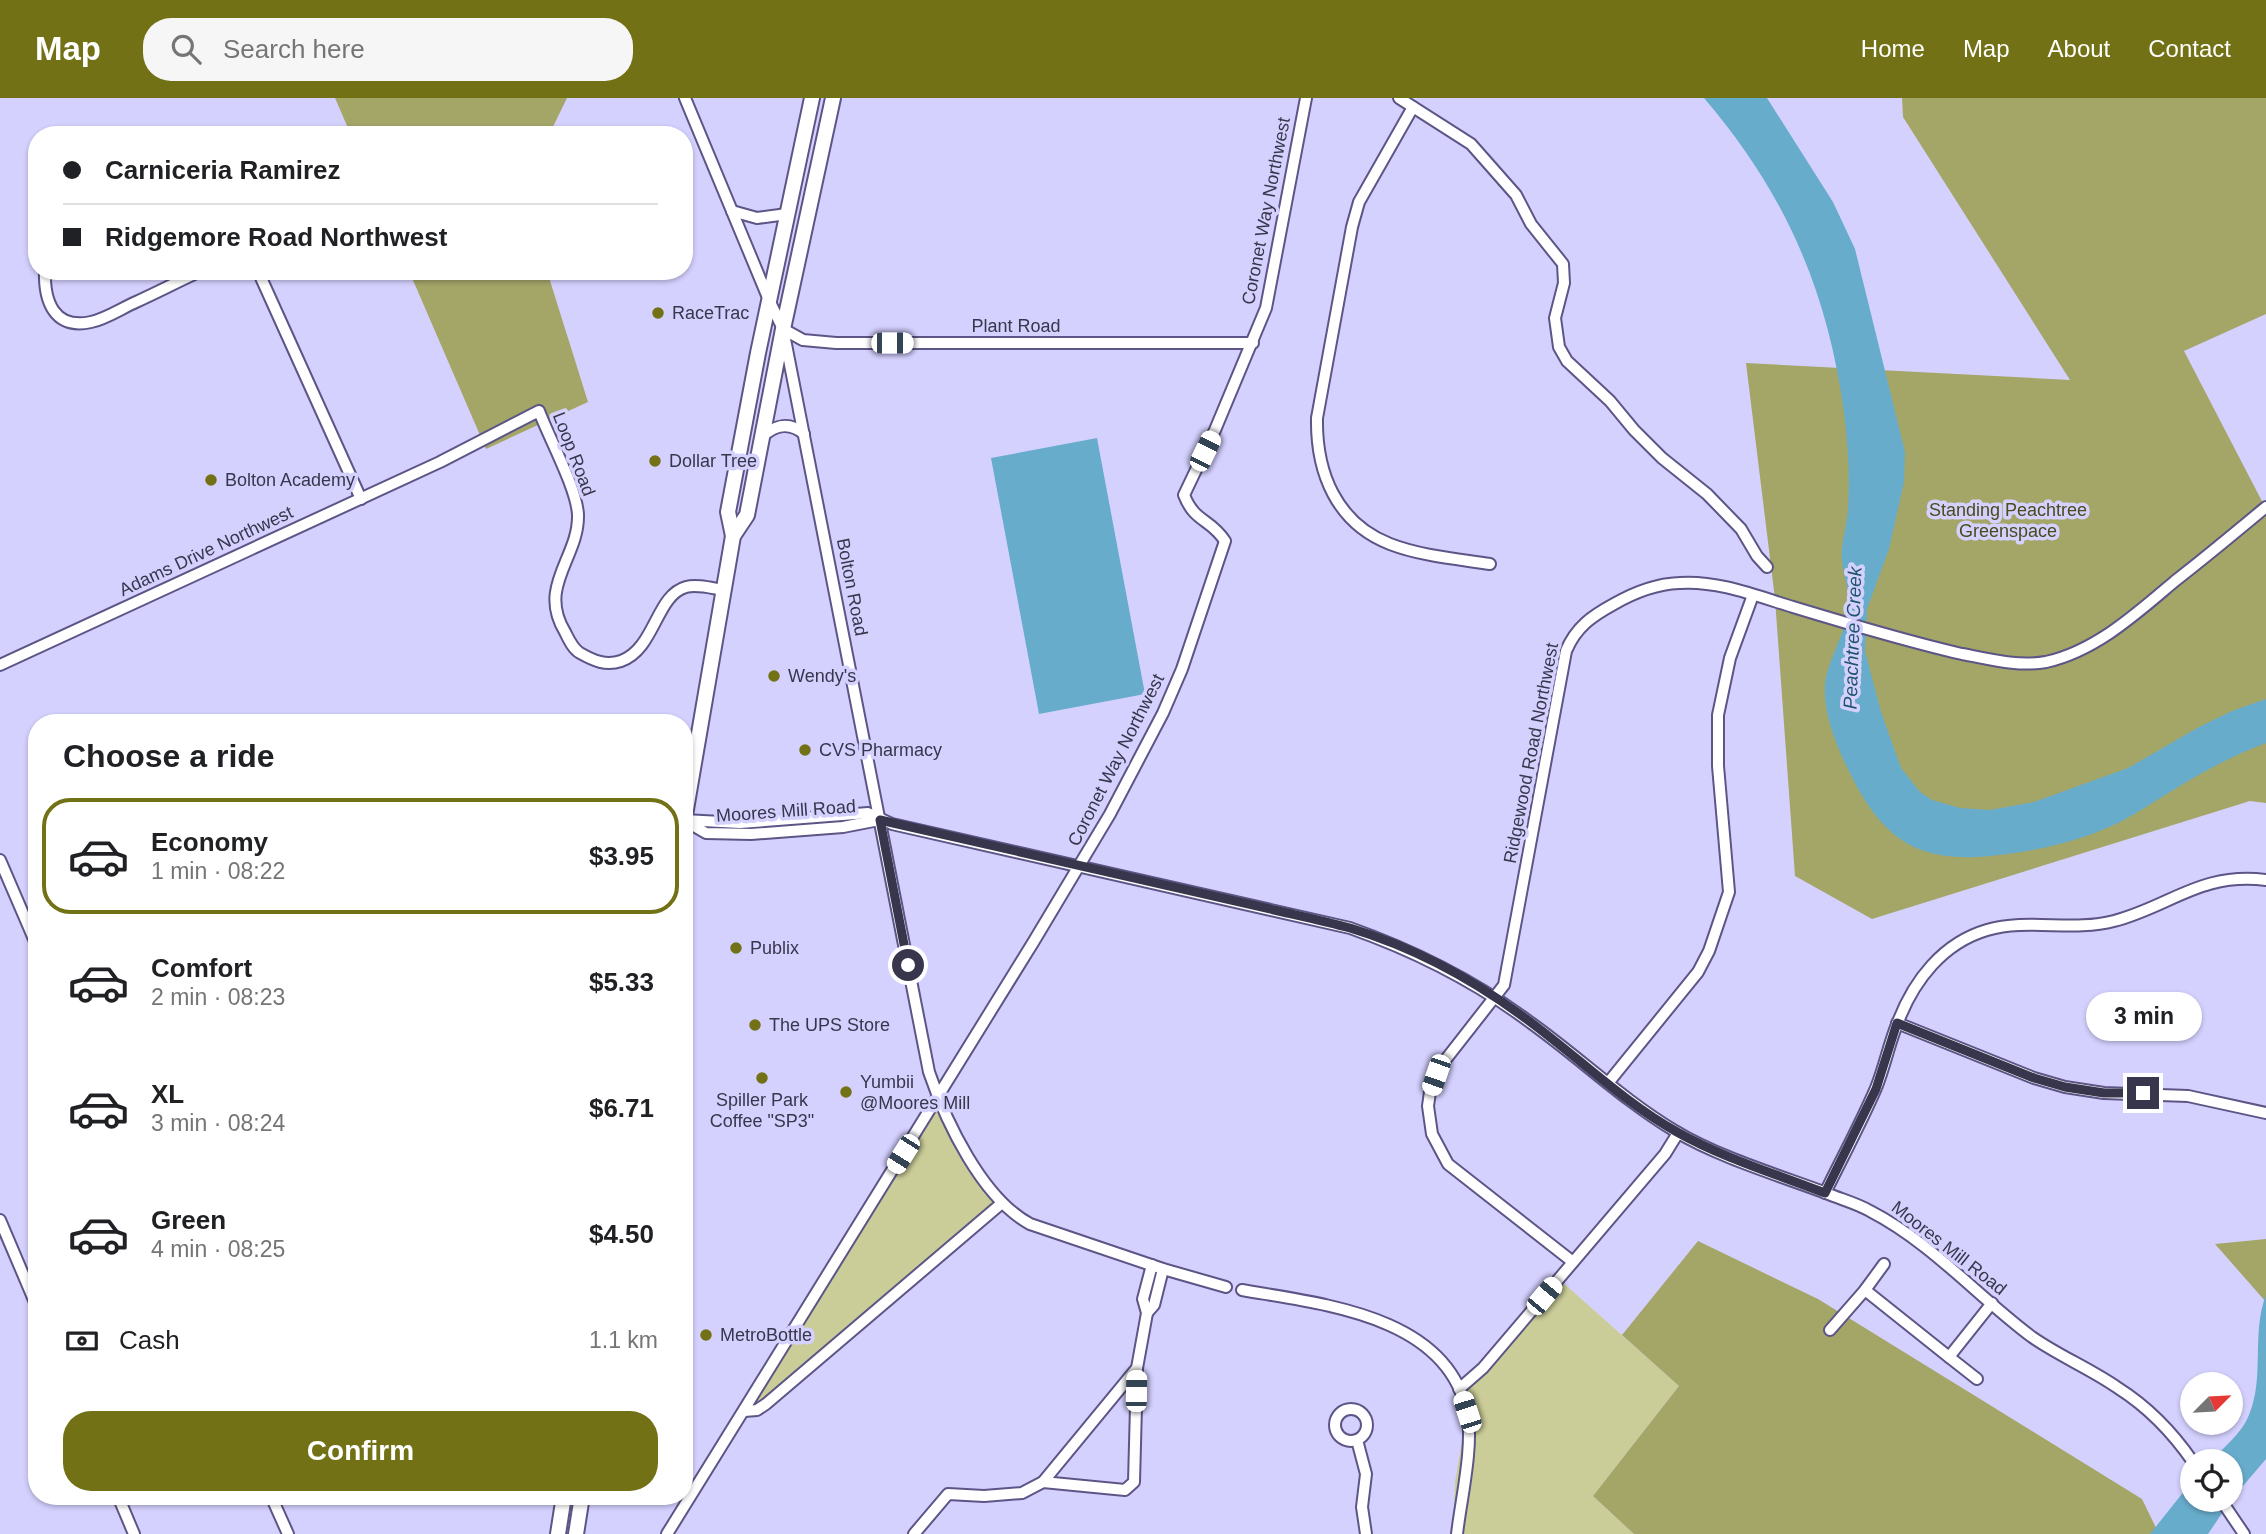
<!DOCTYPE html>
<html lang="en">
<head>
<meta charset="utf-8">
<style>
  body { margin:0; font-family:Arial,sans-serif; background:#f6f6f6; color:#202124; height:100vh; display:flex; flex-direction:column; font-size:26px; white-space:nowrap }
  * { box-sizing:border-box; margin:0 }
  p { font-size:23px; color:#757577 }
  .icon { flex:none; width:38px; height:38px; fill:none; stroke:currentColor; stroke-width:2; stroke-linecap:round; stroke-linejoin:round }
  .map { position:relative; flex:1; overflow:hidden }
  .details { position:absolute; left:28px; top:616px; width:665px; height:791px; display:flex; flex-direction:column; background:#fff; border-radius:28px; box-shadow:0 2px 5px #0004 }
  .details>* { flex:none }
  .guide { position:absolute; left:28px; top:28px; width:665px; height:154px; border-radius:28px; box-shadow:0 2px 5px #0004; display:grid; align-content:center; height:154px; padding:0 35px; background:#fff }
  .needle { width:46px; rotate:66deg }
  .fabs { position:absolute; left:2180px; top:1274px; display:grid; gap:14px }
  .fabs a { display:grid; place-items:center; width:63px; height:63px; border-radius:50%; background:#fff; box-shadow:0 2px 5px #0004; font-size:35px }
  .end { position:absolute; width:32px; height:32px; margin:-16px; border:9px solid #38364c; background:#fff; box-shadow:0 0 0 4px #fff }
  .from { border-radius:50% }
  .bubble { position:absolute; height:49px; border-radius:24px; background:#fff; box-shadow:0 2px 5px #0004; font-size:23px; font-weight:600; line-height:49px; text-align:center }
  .car { position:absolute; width:21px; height:42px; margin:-21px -10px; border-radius:9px; box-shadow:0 0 5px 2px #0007; background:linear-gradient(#fff 24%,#345 0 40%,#fff 0 76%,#345 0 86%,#fff 0) }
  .guide b { display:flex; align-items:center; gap:24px; height:66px; font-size:26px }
  .guide b+b { border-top:2px solid #e0e0e0 }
  .guide i { width:18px; height:18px; background:#202124 }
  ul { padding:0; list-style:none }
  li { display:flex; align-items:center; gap:21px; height:116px; margin:0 14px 10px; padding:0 21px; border:4px solid transparent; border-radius:28px }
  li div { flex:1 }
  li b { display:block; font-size:26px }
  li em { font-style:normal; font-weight:600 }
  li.current { border-color:#727115 }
  li>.icon { width:63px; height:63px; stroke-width:1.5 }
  h2 { padding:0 35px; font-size:32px; line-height:84px }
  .pay { display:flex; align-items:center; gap:18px; height:77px; padding:0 35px; font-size:26px }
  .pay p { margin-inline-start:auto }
  .cta { display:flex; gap:14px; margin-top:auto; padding:14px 35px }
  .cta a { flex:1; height:80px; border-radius:28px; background:#727115; color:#fff; font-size:28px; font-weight:600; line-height:80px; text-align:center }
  header { display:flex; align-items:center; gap:42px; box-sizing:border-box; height:98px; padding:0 35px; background:#727115; color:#fff }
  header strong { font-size:33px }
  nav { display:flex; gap:38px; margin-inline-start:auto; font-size:24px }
  .search { width:490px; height:63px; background:#f6f6f6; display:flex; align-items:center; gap:18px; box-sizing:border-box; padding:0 24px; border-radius:28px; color:#757577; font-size:26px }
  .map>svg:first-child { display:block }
  .green { fill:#cbcd98 }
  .forest { fill:#a4a668 }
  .water { fill:#68accc }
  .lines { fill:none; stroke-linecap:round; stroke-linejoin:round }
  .minor-casing { stroke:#5c5586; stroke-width:14 }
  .major-casing { stroke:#5c5586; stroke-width:18 }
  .minor { stroke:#fff; stroke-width:10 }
  .major { stroke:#fff; stroke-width:14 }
  .route { stroke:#38364c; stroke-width:9 }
  .poi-dot { fill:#727115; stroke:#d5d1ff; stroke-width:2.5 }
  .labels { text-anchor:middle; stroke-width:7; stroke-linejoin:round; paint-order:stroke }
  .street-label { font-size:18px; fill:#38364c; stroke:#d5d1ff }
  .poi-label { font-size:18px; fill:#38364c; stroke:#d5d1ff; text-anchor:start }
  .park-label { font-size:18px; fill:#4b4b1c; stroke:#d5d1ff }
  .water-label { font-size:19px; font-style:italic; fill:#1f556c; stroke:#d5d1ff }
</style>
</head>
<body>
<header>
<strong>Map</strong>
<div class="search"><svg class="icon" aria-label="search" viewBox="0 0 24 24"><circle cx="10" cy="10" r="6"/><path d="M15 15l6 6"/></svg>Search here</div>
<nav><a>Home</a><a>Map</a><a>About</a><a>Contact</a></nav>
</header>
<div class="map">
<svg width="2266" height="1436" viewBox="0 0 2266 1436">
  <rect width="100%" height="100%" fill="#d5d1ff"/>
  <g class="green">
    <polygon points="938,1000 1002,1105 751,1313"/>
    <polygon points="1560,1182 1679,1288 1593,1398 1634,1436 1453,1436 1455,1384 1462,1343 1463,1312 1453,1290 1482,1277"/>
  </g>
  <g class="forest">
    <polygon points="335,0 567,0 549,37 351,37"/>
    <polygon points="1902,0 2266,0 2266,216 2184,253 2266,411 2266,705 2250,703 1872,821 1795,778 1775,501 1746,265 2070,282 1903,19"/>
    <polygon points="409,173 547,173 588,304 486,351"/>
    <polygon points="2266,1141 2266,1204 2215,1146"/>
    <polygon points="1698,1143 1818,1201 2142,1401 2159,1436 1634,1436 1593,1398 1679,1288 1622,1237"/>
  </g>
  <g class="water">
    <path d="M 1704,0 L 1767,0 L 1833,104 L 1855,151 L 1905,354 L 1904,384 L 1889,451 L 1867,511 L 1865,553 L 1881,614 L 1901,670 L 1920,694 L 1932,702 L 1960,710 L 1990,712 L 2034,704 L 2128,670 L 2199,629 L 2232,613 L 2266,601 L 2266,645 C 2234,657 2204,673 2175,691 C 2156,702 2138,715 2118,725 C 2079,744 2032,754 1990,758 C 1911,766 1878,735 1846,667 C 1835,644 1823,613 1825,586 C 1827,562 1851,526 1849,500 C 1848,488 1843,476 1842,464 C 1840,448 1847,428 1848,411 C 1850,379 1848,346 1844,314 C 1827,191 1785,95 1704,0 Z"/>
    <polygon points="1097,340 1145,596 1039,616 991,360"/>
    <path d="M 2266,1197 L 2266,1361 L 2231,1402 L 2231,1363 L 2211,1363 C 2224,1349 2242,1335 2249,1317 C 2265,1279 2251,1236 2266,1197 Z"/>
    <polygon points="2193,1382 2193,1402 2231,1402 2208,1436 2150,1436"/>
  </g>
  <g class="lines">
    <defs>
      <g id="minor">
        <path d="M 685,0 L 769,202 L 783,231 L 929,974 C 946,1024 982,1100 1030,1126 L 1163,1171 L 1226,1189"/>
        <polyline points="1399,0 1471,46 1516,97 1531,126 1563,166 1564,185 1555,220 1559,249 1567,263 1610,303 1634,332 1662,360 1707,396 1741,431 1757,458 1767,469"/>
        <path d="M 1413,9 L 1359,104 L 1352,129 L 1317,320 C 1316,374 1336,425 1390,446 C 1421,458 1458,461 1490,466"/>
        <polyline points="732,113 757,120 787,116"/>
        <path d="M 45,173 C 44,203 54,232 91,224 C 106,221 122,210 136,204 C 158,194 179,183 201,173"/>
        <polyline points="258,173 361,401"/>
        <polyline points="783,231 803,242 836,245 1253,245"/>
        <path d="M 762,339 C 776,326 790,324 804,336"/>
        <path d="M 0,567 L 440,364 L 539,313 C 549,340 577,391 578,417 C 579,460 537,488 565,534 C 569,542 573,551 580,555 C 594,563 606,568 621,563 C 655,551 656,497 686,489 C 697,486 711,490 723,492"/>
        <path d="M 684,722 L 740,725 L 868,715 L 892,726 L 1350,830 C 1415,853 1475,883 1531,925 C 1580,960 1623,1002 1675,1033 C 1718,1059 1778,1077 1826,1095 C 1840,1101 1856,1105 1870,1113 C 1932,1145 1977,1198 2032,1239 C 2059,1258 2091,1271 2118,1290 C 2148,1309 2173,1335 2193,1364"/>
        <polyline points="687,724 706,735 751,736 843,729 879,722"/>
        <polyline points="0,762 37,848"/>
        <polyline points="1897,925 2034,980 2065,989 2104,995 2188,998 2266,1015"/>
        <polyline points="1608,985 1698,874 1709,853 1729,794 1718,668 1718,617 1730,560 1753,497"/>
        <path d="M 1825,1095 C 1842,1060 1861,1025 1876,990 C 1885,968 1889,945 1898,924 C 1914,882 1943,845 1987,832 C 2029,820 2072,834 2114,823 C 2171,808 2200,774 2266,782"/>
        <polyline points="0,1122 37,1209"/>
        <path d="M 1573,1164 L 1448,1066 L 1432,1036 L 1428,1008 L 1430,994 L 1443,965 L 1504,887 L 1566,553 C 1576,529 1592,518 1614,506 C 1635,494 1655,486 1679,485 C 1717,482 1757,498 1793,509 C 1849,526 1905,543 1962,556 C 1990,561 2017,569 2046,564 C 2096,553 2137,515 2175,483 C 2206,459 2236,434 2266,409"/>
        <path d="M 1242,1192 C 1321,1206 1447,1217 1467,1314 C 1474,1347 1461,1401 1457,1436"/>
        <polyline points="1865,1192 1949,1259 1992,1205"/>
        <polyline points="1147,1215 1154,1207 1163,1171"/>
        <polyline points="1830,1232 1865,1192 1884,1166"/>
        <polyline points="1949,1259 1977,1281"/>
        <polyline points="1459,1291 1483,1270 1665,1056 1678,1035"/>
        <circle cx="1351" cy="1327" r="16"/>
        <polyline points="744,1313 757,1312 766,1306 1002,1105"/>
        <polyline points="1357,1342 1366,1376 1362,1409 1366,1436"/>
        <polyline points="1043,1384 1125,1392 1134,1384 1137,1270"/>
        <polyline points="118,1398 134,1436"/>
        <polyline points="271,1398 288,1436"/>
        <polyline points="2221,1402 2244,1436"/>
        <path d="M 667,1436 L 1034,843 L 1110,716 L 1163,615 L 1182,571 L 1225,443 C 1210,420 1195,425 1184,397 L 1215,332 L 1266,210 L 1306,0"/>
        <polyline points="914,1436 948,1396 984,1398 1022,1395 1043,1384 1137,1270 1147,1215 1143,1201 1152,1167"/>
      </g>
      <g id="major">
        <polyline points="733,438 728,414 758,255 812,0"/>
        <polyline points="684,723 733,438 747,417 783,231 833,0"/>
        <polyline points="558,1436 564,1398"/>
        <polyline points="576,1436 582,1398"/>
      </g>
    </defs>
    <use href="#minor" class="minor-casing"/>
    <use href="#major" class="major-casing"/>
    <use href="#minor" class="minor"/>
    <use href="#major" class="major"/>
  </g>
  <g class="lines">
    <path class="route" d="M 908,867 L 880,722 L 1283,814 C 1305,819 1328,824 1350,830 C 1416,850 1478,884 1533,926 C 1581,962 1625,1005 1677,1034 C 1723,1060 1776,1076 1825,1095 L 1876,991 L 1897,925 L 2034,980 L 2065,989 L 2104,995 L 2143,995"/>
  </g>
  <g class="poi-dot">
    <circle cx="658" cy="215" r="7"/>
    <circle cx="655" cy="363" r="7"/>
    <circle cx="211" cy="382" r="7"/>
    <circle cx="774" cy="578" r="7"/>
    <circle cx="805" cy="652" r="7"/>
    <circle cx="736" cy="850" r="7"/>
    <circle cx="755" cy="927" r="7"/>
    <circle cx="762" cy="980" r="7"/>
    <circle cx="846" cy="994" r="7"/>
    <circle cx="706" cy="1237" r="7"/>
  </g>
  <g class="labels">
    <g class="street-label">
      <text transform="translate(1266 113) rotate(-79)" y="6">Coronet Way Northwest</text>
      <text x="1016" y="234">Plant Road</text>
      <text transform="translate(574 356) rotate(69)" y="6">Loop Road</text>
      <text transform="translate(206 453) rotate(-25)" y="6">Adams Drive Northwest</text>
      <text transform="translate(852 489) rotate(79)" y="6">Bolton Road</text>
      <text transform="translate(1531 655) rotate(-79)" y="6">Ridgewood Road Northwest</text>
      <text transform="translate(1116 662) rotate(-63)" y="6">Coronet Way Northwest</text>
      <text transform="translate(786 713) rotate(-4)" y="6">Moores Mill Road</text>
      <text transform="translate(1949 1150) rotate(38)" y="6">Moores Mill Road</text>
    </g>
    <g class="poi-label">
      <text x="672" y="221">RaceTrac</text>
      <text x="669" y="369">Dollar Tree</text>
      <text x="225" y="388">Bolton Academy</text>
      <text x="788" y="584">Wendy's</text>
      <text x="819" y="658">CVS Pharmacy</text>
      <text x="750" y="856">Publix</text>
      <text x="769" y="933">The UPS Store</text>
      <text x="860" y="990">Yumbii<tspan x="860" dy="21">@Moores Mill</tspan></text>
      <text x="762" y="1008" text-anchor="middle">Spiller Park<tspan x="762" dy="21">Coffee "SP3"</tspan></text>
      <text x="720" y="1243">MetroBottle</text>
    </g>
    <g class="park-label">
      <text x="2008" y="418">Standing Peachtree<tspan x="2008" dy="21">Greenspace</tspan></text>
    </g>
    <g class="water-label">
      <text transform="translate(1852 540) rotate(-88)" y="7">Peachtree Creek</text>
    </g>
  </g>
</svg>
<div class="fabs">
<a><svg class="needle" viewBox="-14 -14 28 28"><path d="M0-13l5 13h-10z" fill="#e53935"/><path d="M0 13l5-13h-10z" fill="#757577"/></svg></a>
<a><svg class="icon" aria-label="locate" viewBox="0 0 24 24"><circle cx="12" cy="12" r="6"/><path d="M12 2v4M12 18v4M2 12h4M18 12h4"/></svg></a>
</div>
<i class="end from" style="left:908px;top:867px"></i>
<i class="end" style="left:2143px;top:995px"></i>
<div class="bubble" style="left:2086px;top:894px;width:116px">3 min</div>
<i class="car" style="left:892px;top:245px;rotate:90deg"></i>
<i class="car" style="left:1205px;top:353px;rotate:26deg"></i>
<i class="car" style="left:1436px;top:977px;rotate:199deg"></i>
<i class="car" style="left:903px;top:1056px;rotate:212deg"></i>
<i class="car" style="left:1544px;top:1198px;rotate:40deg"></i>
<i class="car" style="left:1136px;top:1293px;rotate:1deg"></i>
<i class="car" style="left:1467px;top:1314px;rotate:342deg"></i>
<div class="guide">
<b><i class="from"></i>Carniceria Ramirez</b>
<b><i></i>Ridgemore Road Northwest</b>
</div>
<section class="details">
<h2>Choose a ride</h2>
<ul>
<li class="current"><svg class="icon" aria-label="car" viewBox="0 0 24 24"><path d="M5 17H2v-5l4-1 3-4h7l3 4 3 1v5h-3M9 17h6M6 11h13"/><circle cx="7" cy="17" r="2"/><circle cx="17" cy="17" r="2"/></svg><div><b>Economy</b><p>1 min · 08:22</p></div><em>$3.95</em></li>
<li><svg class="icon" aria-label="car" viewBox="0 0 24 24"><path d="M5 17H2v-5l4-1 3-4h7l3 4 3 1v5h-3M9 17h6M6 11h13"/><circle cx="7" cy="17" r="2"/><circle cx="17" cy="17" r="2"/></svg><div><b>Comfort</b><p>2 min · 08:23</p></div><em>$5.33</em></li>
<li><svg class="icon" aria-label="car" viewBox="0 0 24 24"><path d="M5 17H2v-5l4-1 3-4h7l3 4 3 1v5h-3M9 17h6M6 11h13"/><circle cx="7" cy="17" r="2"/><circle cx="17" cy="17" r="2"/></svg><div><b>XL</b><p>3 min · 08:24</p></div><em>$6.71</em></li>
<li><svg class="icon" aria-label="car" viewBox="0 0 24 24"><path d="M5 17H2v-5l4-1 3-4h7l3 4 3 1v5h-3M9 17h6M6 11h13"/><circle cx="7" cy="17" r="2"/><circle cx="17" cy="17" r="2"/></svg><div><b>Green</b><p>4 min · 08:25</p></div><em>$4.50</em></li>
</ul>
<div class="pay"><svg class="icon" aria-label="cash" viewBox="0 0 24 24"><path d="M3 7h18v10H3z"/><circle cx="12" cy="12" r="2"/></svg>Cash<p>1.1 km</p></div>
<div class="cta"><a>Confirm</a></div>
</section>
</div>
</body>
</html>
